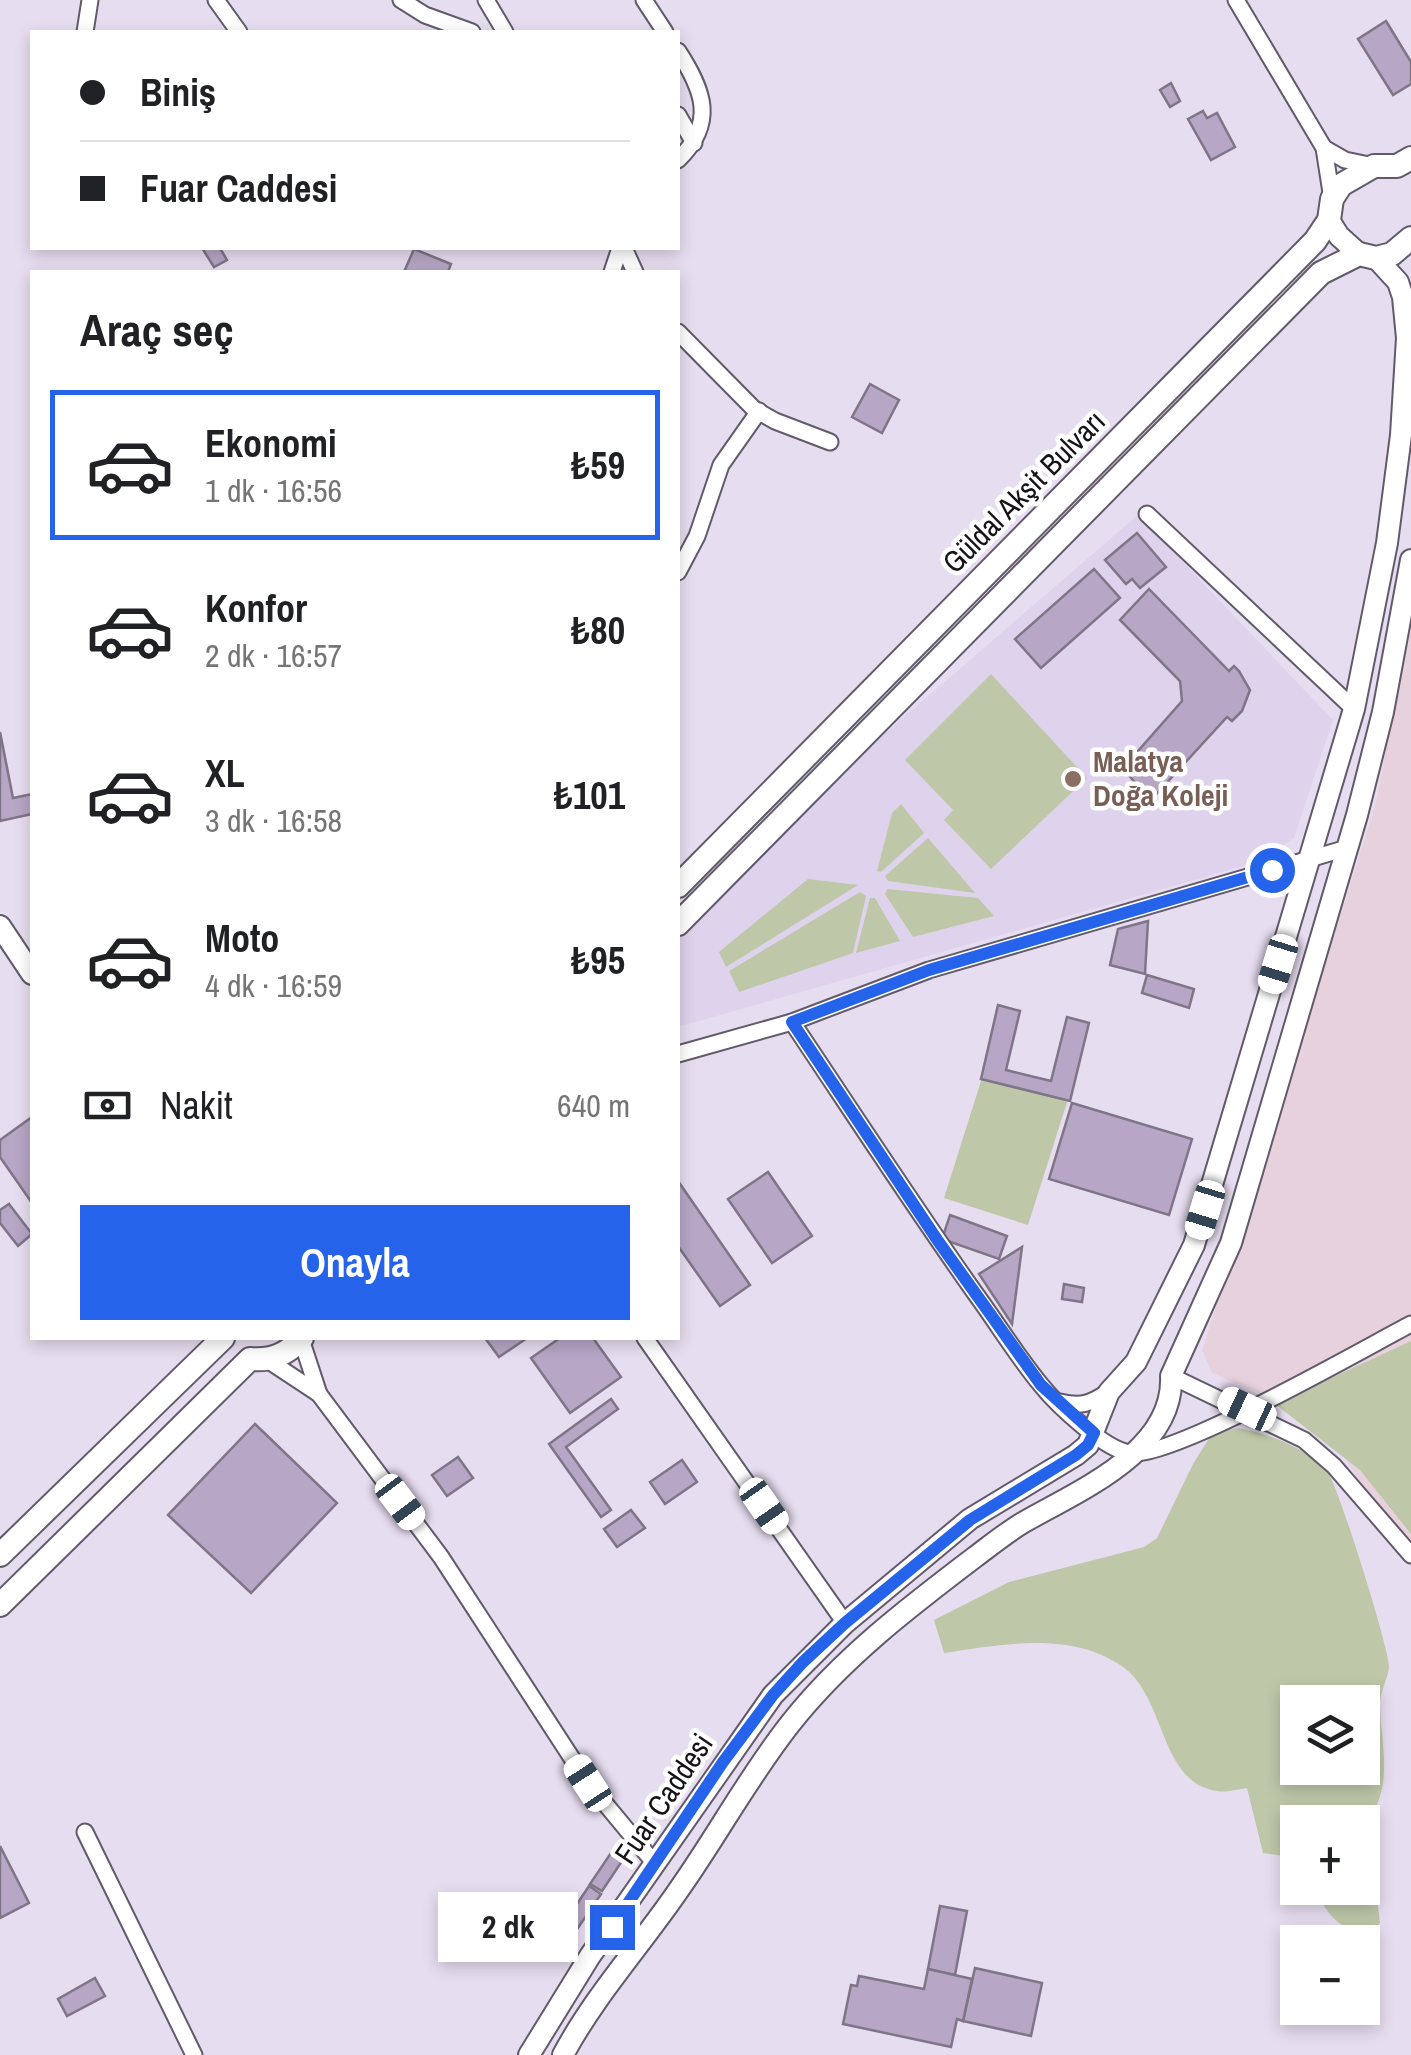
<!DOCTYPE html>
<html lang="tr">
<head>
<meta charset="utf-8">
<style>
  body { margin:0; font-family:"Archivo Narrow",sans-serif; background:#f2f2f2; color:#202124; height:100vh; display:flex; flex-direction:column; font-size:38px; white-space:nowrap }
  * { box-sizing:border-box; margin:0 }
  p { font-size:32px; color:#757577 }
  .icon { flex:none; width:55px; height:55px; fill:none; stroke:currentColor; stroke-width:2; stroke-linecap:round; stroke-linejoin:round }
  .map { position:relative; flex:1; overflow:hidden }
  .details { position:absolute; left:30px; top:270px; width:650px; height:1070px; display:flex; flex-direction:column; background:#fff; border-radius:0px; box-shadow:0 5px 15px #0003 }
  .details>* { flex:none }
  .hud { position:absolute; left:30px; top:30px; width:650px; height:220px; border-radius:0px; box-shadow:0 5px 15px #0003; display:grid; align-content:center; height:220px; padding:0 50px; background:#fff }
  .controls { position:absolute; left:1280px; top:1685px; display:grid; gap:20px }
  .controls a { display:grid; place-items:center; width:100px; height:100px; border-radius:0px; background:#fff; box-shadow:0 5px 15px #0003; font-size:50px }
  .end { position:absolute; width:45px; height:45px; margin:-22px; border:12px solid #2563eb; background:#fff; box-shadow:0 0 0 5px #fff }
  .from { border-radius:50% }
  .bubble { position:absolute; height:70px; border-radius:0px; background:#fff; box-shadow:0 5px 15px #0003; font-size:32px; font-weight:800; line-height:70px; text-align:center }
  .car { position:absolute; width:30px; height:60px; margin:-30px -15px; border-radius:12px; box-shadow:0 0 8px 2px #0007; background:linear-gradient(#fff 24%,#345 0 40%,#fff 0 76%,#345 0 86%,#fff 0) }
  .hud b { display:flex; align-items:center; gap:35px; height:95px; font-size:38px }
  .hud b+b { border-top:2px solid #e0e0e0 }
  .hud i { width:25px; height:25px; background:#202124 }
  ul { padding:0; list-style:none }
  li { display:flex; align-items:center; gap:30px; height:150px; margin:0 20px 15px; padding:0 30px; border:5px solid transparent; border-radius:0px }
  li div { flex:1 }
  li b { display:block; font-size:38px }
  li em { font-style:normal; font-weight:800 }
  li.on { border-color:#2563eb }
  li>.icon { width:90px; height:90px; stroke-width:1.5 }
  h2 { padding:0 50px; font-size:45px; line-height:120px }
  .pay { display:flex; align-items:center; gap:25px; height:110px; padding:0 50px; font-size:38px }
  .pay p { margin-inline-start:auto }
  .primary-button { display:flex; gap:20px; margin-top:auto; padding:20px 50px }
  .primary-button a { flex:1; height:115px; border-radius:0px; background:#2563eb; color:#fff; font-size:40px; font-weight:800; line-height:115px; text-align:center }
  .map>svg:first-child { display:block }
  .commercial { fill:#e7d1dd }
  .built { fill:#dfd2ec }
  .green { fill:#bec8a8; fill-rule:evenodd }
  .building { fill:#b7a6c6; stroke:#7e7586; stroke-width:2.5 }
  .lines { fill:none; stroke-linecap:round; stroke-linejoin:round }
  .minor-casing { stroke:#625a6a; stroke-width:19 }
  .tertiary-casing { stroke:#625a6a; stroke-width:24 }
  .secondary-casing { stroke:#625a6a; stroke-width:26 }
  .minor { stroke:#fff; stroke-width:15 }
  .tertiary { stroke:#fff; stroke-width:20 }
  .secondary { stroke:#fff; stroke-width:22 }
  .route { stroke:#2563eb; stroke-width:12 }
  .education-dot { fill:#8d6e63; stroke:#fff; stroke-width:4 }
  .labels { text-anchor:middle; stroke-width:9; stroke-linejoin:round; paint-order:stroke }
  .street-label { font-size:30px; fill:#151218; stroke:#fff }
  .education-label { font-size:30px; font-weight:bold; fill:#785e54; stroke:#fff; text-anchor:start }
</style>
</head>
<body>
<div class="map">
<svg width="1411" height="2055" viewBox="0 0 1411 2055">
  <rect width="100%" height="100%" fill="#e7ddf0"/>
  <polygon class="commercial" points="1411,614 1411,1560 1320,1419 1212,1373 1202,1350 1376,803"/>
  <polygon class="built" points="1138,515 1333,720 1294,838 1254,863 678,1027 678,940 743,856"/>
  <g class="green">
    <polygon points="991,674 1087,778 991,869 944,820 953,810 905,760"/>
    <polygon points="901,804 924,833 881,872 877,871 892,813"/>
    <polygon points="928,838 975,893 888,881 885,876"/>
    <polygon points="808,879 858,885 726,967 719,952"/>
    <polygon points="887,889 978,898 994,916 913,937 885,894"/>
    <polygon points="860,892 866,896 853,953 739,992 729,971"/>
    <polygon points="870,898 875,898 900,941 856,953"/>
    <polygon points="987,1062 1071,1090 1028,1225 944,1198"/>
    <polygon points="1411,1341 1411,1534 1360,1470 1275,1404"/>
    <path d="M 1239,1428 C 1271,1435 1304,1446 1327,1471 C 1337,1482 1390,1650 1389,1667 C 1388,1679 1380,1691 1380,1704 C 1381,1747 1394,1783 1368,1821 L 1380,1923 L 1369,1935 C 1339,1930 1327,1914 1314,1888 L 1362,1888 L 1362,1822 L 1298,1822 L 1297,1858 L 1263,1853 L 1247,1788 C 1238,1789 1226,1793 1217,1791 C 1159,1783 1166,1697 1123,1667 C 1072,1631 1002,1644 944,1653 L 934,1620 L 1009,1582 L 1144,1547 L 1157,1538 L 1193,1464 L 1213,1432 ZM 1298,1702 L 1362,1702 L 1362,1768 L 1298,1768 Z"/>
  </g>
  <g class="building">
    <polygon points="1386,21 1411,62 1411,84 1393,95 1358,39"/>
    <polygon points="1171,83 1180,101 1170,107 1160,90"/>
    <polygon points="1203,111 1207,118 1217,113 1235,147 1211,160 1188,119"/>
    <polygon points="202,248 220,248 227,260 214,267"/>
    <polygon points="414,249 451,264 448,272 404,272"/>
    <polygon points="870,384 899,400 882,433 852,417"/>
    <polygon points="1137,533 1166,567 1140,588 1132,579 1126,584 1105,560"/>
    <polygon points="1094,569 1120,598 1041,668 1015,639"/>
    <polygon points="1149,589 1229,671 1234,666 1239,671 1250,690 1242,711 1232,721 1227,717 1150,801 1123,768 1182,701 1180,681 1120,620"/>
    <polygon points="0,732 13,798 32,794 32,814 0,821"/>
    <polygon points="1148,921 1145,974 1110,965 1118,929"/>
    <polygon points="1147,975 1194,989 1189,1008 1142,993"/>
    <polygon points="998,1005 1020,1011 1006,1070 1051,1081 1067,1017 1089,1023 1070,1101 981,1079"/>
    <polygon points="1072,1103 1192,1139 1169,1215 1049,1179"/>
    <polygon points="32,1117 32,1203 0,1157 0,1140"/>
    <polygon points="768,1172 812,1236 772,1263 728,1199"/>
    <polygon points="678,1181 750,1285 720,1306 678,1246"/>
    <polygon points="9,1204 32,1234 18,1246 0,1223 0,1210"/>
    <polygon points="950,1215 1007,1236 999,1259 942,1239"/>
    <polygon points="1022,1247 1012,1324 979,1274"/>
    <polygon points="1064,1284 1084,1288 1082,1302 1062,1299"/>
    <polygon points="485,1338 527,1338 499,1357"/>
    <polygon points="560,1338 593,1338 621,1377 570,1413 531,1358"/>
    <polygon points="611,1399 618,1409 566,1447 611,1510 601,1517 549,1444"/>
    <polygon points="255,1424 337,1503 251,1593 168,1515"/>
    <polygon points="458,1457 473,1478 447,1496 432,1475"/>
    <polygon points="682,1460 697,1482 665,1504 650,1482"/>
    <polygon points="631,1510 645,1528 617,1547 604,1529"/>
    <polygon points="0,1846 29,1903 0,1918"/>
    <polygon points="613,1850 624,1858 602,1891 590,1884"/>
    <polygon points="589,1886 601,1894 569,1941 557,1934"/>
    <polygon points="940,1906 967,1911 955,1975 928,1969"/>
    <polygon points="975,1968 1042,1983 1031,2036 963,2021"/>
    <polygon points="928,1969 972,1979 963,2021 957,2019 951,2047 843,2024 851,1985 857,1986 859,1976 924,1989"/>
    <polygon points="95,1978 105,1996 67,2016 58,1999"/>
  </g>
  <g class="lines">
    <defs>
      <g id="minor">
        <polyline points="216,0 239,32"/>
        <polyline points="401,0 425,15 472,32"/>
        <polyline points="486,0 505,32"/>
        <polyline points="644,0 665,32"/>
        <polyline points="1236,0 1324,148 1332,199"/>
        <polyline points="85,32 90,0"/>
        <path d="M 678,51 C 704,91 716,123 678,160"/>
        <polyline points="678,115 694,143"/>
        <polyline points="1324,148 1345,160 1374,166"/>
        <polyline points="624,248 635,272"/>
        <polyline points="612,272 620,248"/>
        <polyline points="678,332 754,409 775,421 830,442"/>
        <polyline points="1147,514 1354,709"/>
        <polyline points="678,572 697,536 721,465 759,411"/>
        <path d="M 792,1022 C 853,1113 912,1204 975,1293 C 997,1323 1017,1356 1041,1385 C 1057,1405 1105,1450 1130,1453 C 1172,1459 1363,1349 1411,1324"/>
        <polyline points="678,1054 792,1022 929,970 1347,848"/>
        <polyline points="645,1338 845,1623"/>
        <polyline points="301,1339 319,1394 441,1557 588,1783 656,1865"/>
        <polyline points="269,1361 319,1394"/>
        <polyline points="1171,1376 1304,1440 1334,1466 1411,1555"/>
        <path d="M 1060,1402 C 1081,1407 1090,1404 1108,1392"/>
        <polyline points="85,1832 194,2055"/>
      </g>
      <g id="tertiary">
        <polyline points="1329,220 1339,236 1359,254"/>
        <polyline points="0,926 32,974"/>
        <polyline points="529,2055 590,1956 773,1695 845,1623 970,1519 1076,1455 1088,1445 1109,1392 1136,1362 1194,1245 1354,709 1387,543 1401,435 1407,338 1403,297 1398,282 1376,258"/>
        <path d="M 563,2055 C 595,1995 642,1944 680,1888 C 718,1834 749,1776 790,1724 C 841,1659 909,1607 975,1557 C 991,1545 1007,1532 1024,1522 C 1078,1491 1175,1451 1171,1376 L 1231,1243 L 1357,815 L 1383,712 L 1411,560"/>
      </g>
      <g id="secondary">
        <polyline points="678,886 1315,241 1329,220 1332,199 1341,185 1374,166 1397,166 1411,158"/>
        <polyline points="678,924 1321,273 1359,254 1376,258 1392,254 1411,238"/>
        <polyline points="0,1555 223,1338"/>
        <path d="M 0,1605 L 250,1359 C 273,1361 287,1354 302,1338"/>
      </g>
    </defs>
    <use href="#minor" class="minor-casing"/>
    <use href="#tertiary" class="tertiary-casing"/>
    <use href="#secondary" class="secondary-casing"/>
    <use href="#minor" class="minor"/>
    <use href="#tertiary" class="tertiary"/>
    <use href="#secondary" class="secondary"/>
  </g>
  <g class="lines">
    <polyline class="route" points="612,1927 723,1762 773,1695 803,1662 845,1623 970,1520 1076,1455 1088,1445 1094,1433 1041,1385 938,1241 792,1022 929,970 1272,870"/>
  </g>
  <circle class="education-dot" cx="1073" cy="779" r="10"/>
  <g class="labels">
    <g class="street-label">
      <text transform="translate(1024 492) rotate(-45)" y="10">Güldal Akşit Bulvarı</text>
      <text transform="translate(664 1799) rotate(-56)" y="10">Fuar Caddesi</text>
    </g>
    <g class="education-label">
      <text x="1093" y="772">Malatya<tspan x="1093" dy="34">Doğa Koleji</tspan></text>
    </g>
  </g>
</svg>
<div class="controls">
<a><svg class="icon" aria-label="layers" viewBox="0 0 24 24"><path d="M12 4l9 5-9 5-9-5zM3 14l9 5 9-5"/></svg></a>
<a>+</a>
<a>−</a>
</div>
<i class="end from" style="left:1272px;top:870px"></i>
<i class="end" style="left:612px;top:1927px"></i>
<div class="bubble" style="left:438px;top:1892px;width:140px">2 dk</div>
<i class="car" style="left:1278px;top:964px;rotate:197deg"></i>
<i class="car" style="left:1205px;top:1210px;rotate:197deg"></i>
<i class="car" style="left:1247px;top:1409px;rotate:295deg"></i>
<i class="car" style="left:400px;top:1502px;rotate:143deg"></i>
<i class="car" style="left:764px;top:1506px;rotate:145deg"></i>
<i class="car" style="left:588px;top:1783px;rotate:327deg"></i>
<div class="hud">
<b><i class="from"></i>Biniş</b>
<b><i></i>Fuar Caddesi</b>
</div>
<section class="details">
<h2>Araç seç</h2>
<ul>
<li class="on"><svg class="icon" aria-label="car" viewBox="0 0 24 24"><path d="M5 17H2v-5l4-1 3-4h7l3 4 3 1v5h-3M9 17h6M6 11h13"/><circle cx="7" cy="17" r="2"/><circle cx="17" cy="17" r="2"/></svg><div><b>Ekonomi</b><p>1 dk · 16:56</p></div><em>₺59</em></li>
<li><svg class="icon" aria-label="car" viewBox="0 0 24 24"><path d="M5 17H2v-5l4-1 3-4h7l3 4 3 1v5h-3M9 17h6M6 11h13"/><circle cx="7" cy="17" r="2"/><circle cx="17" cy="17" r="2"/></svg><div><b>Konfor</b><p>2 dk · 16:57</p></div><em>₺80</em></li>
<li><svg class="icon" aria-label="car" viewBox="0 0 24 24"><path d="M5 17H2v-5l4-1 3-4h7l3 4 3 1v5h-3M9 17h6M6 11h13"/><circle cx="7" cy="17" r="2"/><circle cx="17" cy="17" r="2"/></svg><div><b>XL</b><p>3 dk · 16:58</p></div><em>₺101</em></li>
<li><svg class="icon" aria-label="car" viewBox="0 0 24 24"><path d="M5 17H2v-5l4-1 3-4h7l3 4 3 1v5h-3M9 17h6M6 11h13"/><circle cx="7" cy="17" r="2"/><circle cx="17" cy="17" r="2"/></svg><div><b>Moto</b><p>4 dk · 16:59</p></div><em>₺95</em></li>
</ul>
<div class="pay"><svg class="icon" aria-label="cash" viewBox="0 0 24 24"><path d="M3 7h18v10H3z"/><circle cx="12" cy="12" r="2"/></svg>Nakit<p>640 m</p></div>
<div class="primary-button"><a>Onayla</a></div>
</section>
</div>
</body>
</html>
